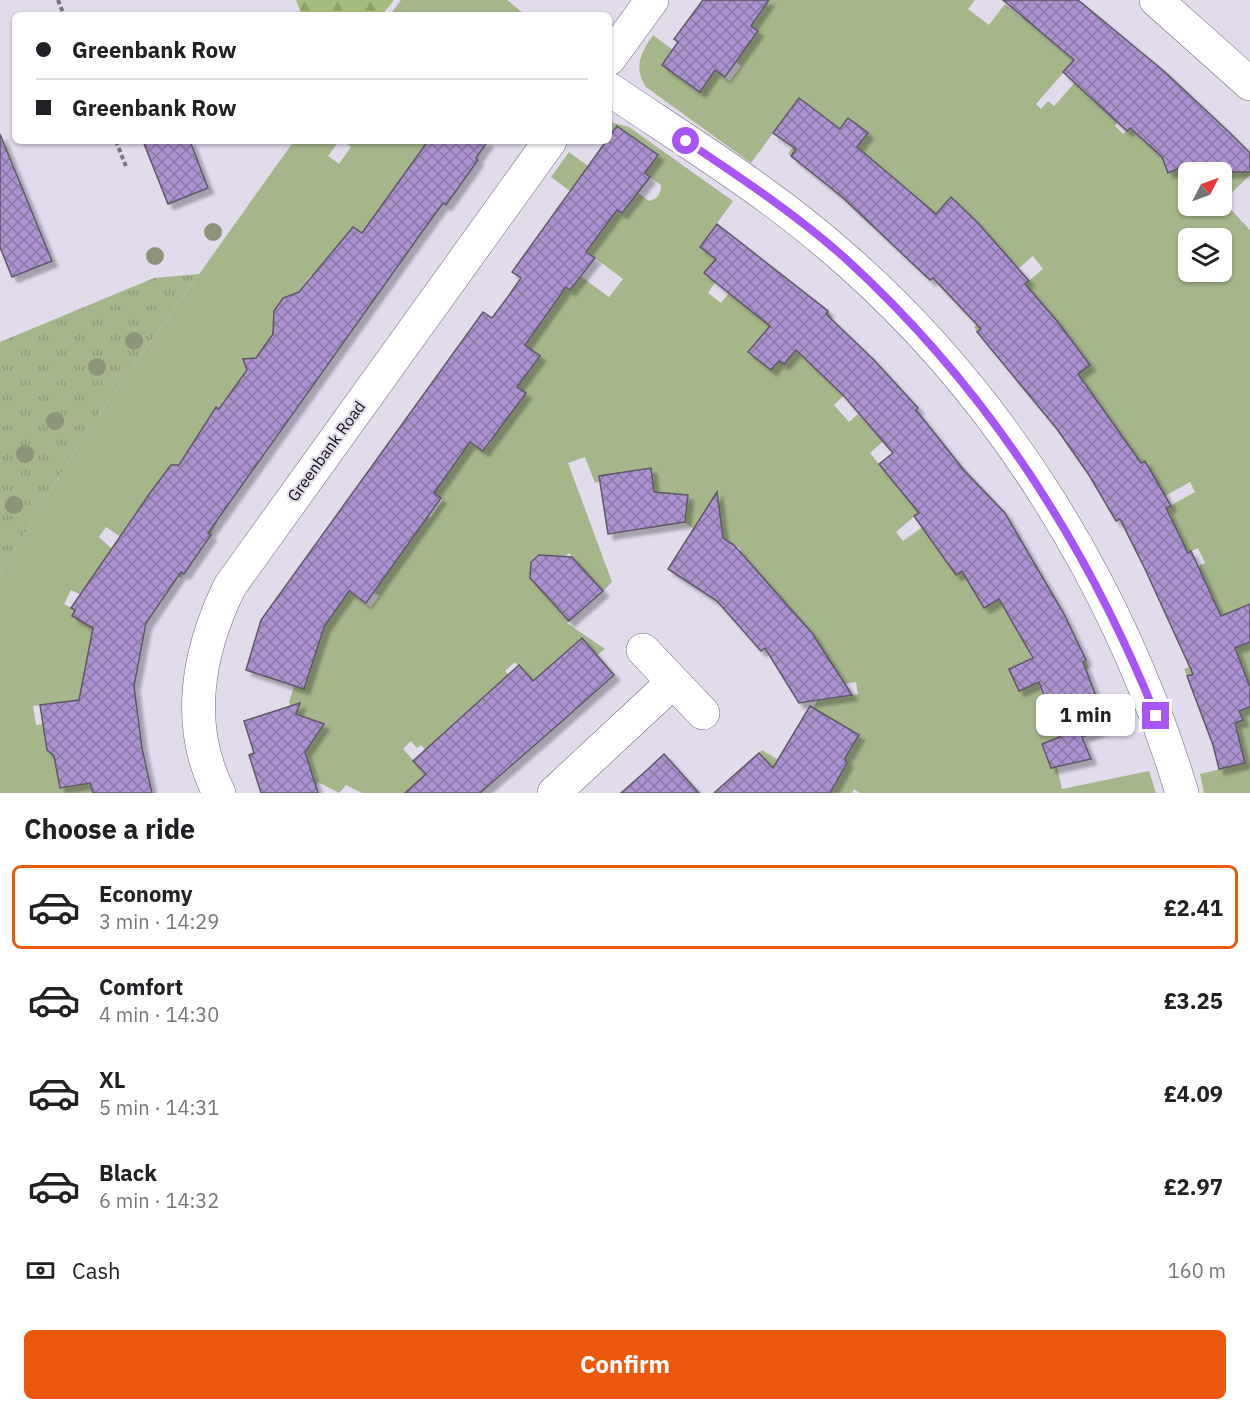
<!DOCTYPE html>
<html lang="en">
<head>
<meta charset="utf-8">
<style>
  body { margin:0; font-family:"IBM Plex Sans",sans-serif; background:#f2f2f2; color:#202124; height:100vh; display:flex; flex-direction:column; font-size:22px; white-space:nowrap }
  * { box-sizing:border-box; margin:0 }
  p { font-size:20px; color:#757577 }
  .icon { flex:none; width:33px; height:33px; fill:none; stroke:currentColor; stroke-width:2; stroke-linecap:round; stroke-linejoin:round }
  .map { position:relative; height:793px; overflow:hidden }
  .side { display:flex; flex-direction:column; background:#fff; flex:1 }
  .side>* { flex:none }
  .guide { position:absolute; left:12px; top:12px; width:600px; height:132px; border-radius:9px; box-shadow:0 2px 4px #0004; display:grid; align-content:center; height:132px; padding:0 24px; background:#fff }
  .needle { width:39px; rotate:48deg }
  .controls { position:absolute; left:1178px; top:162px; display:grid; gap:12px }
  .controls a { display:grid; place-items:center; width:54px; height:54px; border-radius:9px; background:#fff; box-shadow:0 2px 4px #0004; font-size:30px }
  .end { position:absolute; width:27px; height:27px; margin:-14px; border:8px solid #a855f7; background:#fff; box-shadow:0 0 0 3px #fff }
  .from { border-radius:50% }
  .bubble { position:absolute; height:42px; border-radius:9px; background:#fff; box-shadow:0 2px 4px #0004; font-size:20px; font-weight:700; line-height:42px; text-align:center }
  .guide b { display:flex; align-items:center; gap:21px; height:57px; font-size:22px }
  .guide b+b { border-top:2px solid #e0e0e0 }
  .guide i { width:15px; height:15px; background:#202124 }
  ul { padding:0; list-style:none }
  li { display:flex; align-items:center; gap:18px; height:84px; margin:0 12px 9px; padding:0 12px; border:3px solid transparent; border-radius:9px }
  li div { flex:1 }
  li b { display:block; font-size:22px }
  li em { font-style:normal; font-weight:700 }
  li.active { border-color:#ea580c }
  li>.icon { width:54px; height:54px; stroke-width:1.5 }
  h2 { padding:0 24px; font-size:27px; line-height:72px }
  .pay { display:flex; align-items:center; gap:15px; height:66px; padding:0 24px; font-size:22px }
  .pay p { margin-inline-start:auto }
  .button { display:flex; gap:12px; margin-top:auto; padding:12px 24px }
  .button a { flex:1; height:69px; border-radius:9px; background:#ea580c; color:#fff; font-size:24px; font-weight:700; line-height:69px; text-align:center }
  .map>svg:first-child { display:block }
  .grass { fill:url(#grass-tufts) }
  .forest { fill:url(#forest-firs) }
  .garden { fill:#a5b68a; fill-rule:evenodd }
  .building { fill:url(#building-cross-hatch); stroke:#5e5866; stroke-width:1.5; filter:url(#shadow) }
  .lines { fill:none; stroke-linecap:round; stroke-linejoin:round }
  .minor-casing { stroke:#6e6876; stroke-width:34 }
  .path { stroke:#7a7681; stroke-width:4; stroke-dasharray:4.5 3; stroke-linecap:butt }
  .minor { stroke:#fff; stroke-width:33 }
  .tree { fill:#8c9577 }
  .route { stroke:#a855f7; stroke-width:8 }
  .labels { text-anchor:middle; stroke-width:4.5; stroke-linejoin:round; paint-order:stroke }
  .street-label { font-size:16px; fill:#110f14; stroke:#e1dbeb }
</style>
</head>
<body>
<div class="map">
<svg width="1250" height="793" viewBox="0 0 1250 793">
  <defs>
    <pattern id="grass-tufts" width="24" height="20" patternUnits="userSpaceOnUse" patternTransform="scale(1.5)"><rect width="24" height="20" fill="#a5b68a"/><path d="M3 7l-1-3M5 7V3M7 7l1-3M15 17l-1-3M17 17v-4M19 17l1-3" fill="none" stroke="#8d9b76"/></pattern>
    <pattern id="forest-firs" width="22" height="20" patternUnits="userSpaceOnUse" patternTransform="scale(1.5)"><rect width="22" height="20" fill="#a4bc7c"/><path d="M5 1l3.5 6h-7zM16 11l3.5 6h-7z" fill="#8ca06a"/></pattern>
    <pattern id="building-cross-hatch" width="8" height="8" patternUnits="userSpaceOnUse" patternTransform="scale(1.5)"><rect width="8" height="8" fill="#ac92ce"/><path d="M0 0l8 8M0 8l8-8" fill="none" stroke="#8b76a6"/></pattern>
    <filter id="shadow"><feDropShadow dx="5.5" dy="5.5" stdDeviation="1.5" flood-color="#0004"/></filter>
  </defs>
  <rect width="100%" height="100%" fill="#e1dbeb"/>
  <polygon class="grass" points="199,274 85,434 0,575 0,342 154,278"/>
  <polygon class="forest" points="296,0 394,0 382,15 302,15"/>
  <g class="garden">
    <polygon points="401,0 507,0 522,12 520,15 390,15"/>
    <path d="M 769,0 L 975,0 L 968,9 L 989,25 L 1005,4 L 1021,17 L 1034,0 L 1043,0 L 1071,57 L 1102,19 L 1107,23 L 1036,104 L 1041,109 L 1048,101 L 1054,106 L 1086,70 L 1110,115 L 1118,122 L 1115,126 L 1123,134 L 1130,128 L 1199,104 L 1164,160 L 1167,168 L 1172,171 L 1186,161 L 1197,172 L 1188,172 L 1188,206 L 1221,206 L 1221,175 L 1246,150 L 1250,158 L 1250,175 L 1223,201 L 1250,230 L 1250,604 L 1221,616 L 1200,571 L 1155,591 L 1154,587 L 1205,563 L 1198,548 L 1188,553 L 1169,514 L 1127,534 L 1126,530 L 1195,492 L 1190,482 L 1160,499 L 1144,461 L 1094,483 L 1084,467 L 1124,438 L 1098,402 L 1058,431 L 1055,426 L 1077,375 L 1027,288 L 977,332 L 974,327 L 1043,269 L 1033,256 L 1003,282 L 935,280 L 933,278 L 948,263 L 944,259 L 978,222 L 951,198 L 934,215 L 872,160 L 840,197 L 827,185 L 867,133 L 849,118 L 838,132 L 820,119 L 791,156 L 788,154 L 793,147 L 789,144 L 814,110 L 799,98 L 751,163 L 646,87 C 633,67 641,53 653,35 L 673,50 L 662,65 L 700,92 L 715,70 L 730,81 L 741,66 L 707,41 L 724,21 L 751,41 L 758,31 L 751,26 ZM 1188,238 L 1221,238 L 1221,272 L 1188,272 Z"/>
    <path d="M 609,122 L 629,127 L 733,201 L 700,247 L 720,254 L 705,272 L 716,281 L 708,293 L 721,303 L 730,292 L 776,304 L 763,320 L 770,326 L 749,352 L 771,370 L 779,361 L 784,364 L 828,311 L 833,320 L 800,355 L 841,393 L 874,360 L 877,363 L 834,405 L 849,422 L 858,414 L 882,441 L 919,409 L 870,453 L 899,488 L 931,502 L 896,532 L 903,541 L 931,521 L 948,563 L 957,575 L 1010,536 L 984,608 L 999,599 L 1013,617 L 1032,659 L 1009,669 L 1019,691 L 1086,660 L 1089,668 L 1087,670 L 1090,679 L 1045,697 L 1060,737 L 1051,768 L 1057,767 L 1062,789 L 1149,771 L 1156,793 L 860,793 L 854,789 L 852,793 L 777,793 L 784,780 L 759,753 L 762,750 L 820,785 L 840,776 L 847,764 L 845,758 L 859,735 L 813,708 L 817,701 L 858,694 L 856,682 L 792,692 L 833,666 L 809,629 L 769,654 L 766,651 L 805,626 L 756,569 L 718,602 L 711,597 L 741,549 L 716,533 L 721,525 L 720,517 L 712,511 L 694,529 L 685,523 L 688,495 L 658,520 L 651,468 L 600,476 L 600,481 L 595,483 L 585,457 L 568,463 L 612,582 L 603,591 L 569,553 L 535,584 L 569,621 L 567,623 L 605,649 L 597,655 L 581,638 L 536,679 L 568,716 L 566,718 L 515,662 L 505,671 L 508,675 L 474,705 L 521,757 L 464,793 L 421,745 L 417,748 L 411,741 L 403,749 L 426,774 L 405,793 L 362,793 L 346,785 L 339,793 L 318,782 L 313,793 L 274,793 L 296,723 L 289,702 L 298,674 L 308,676 L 318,645 L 308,642 L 345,589 L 371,607 L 379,596 L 314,548 L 387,573 L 404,550 L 407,502 L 430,518 L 443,500 L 401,469 L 470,442 L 484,451 L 491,442 L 443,406 L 525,393 L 460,345 L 539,356 L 525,345 L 566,287 L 570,290 L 573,286 L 527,252 L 534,242 L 609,297 L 623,279 L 587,252 L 607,223 L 568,194 L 570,191 L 551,177 L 569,152 L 588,166 L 578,181 L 623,213 L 626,208 L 621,205 L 633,189 L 649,201 C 657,199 661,194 661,185 L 645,173 L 657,155 L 617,126 L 609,137 Z"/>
    <path d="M 294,141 L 339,141 L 328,156 L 339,164 L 351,147 L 343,141 L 428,141 L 402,178 L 441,207 L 436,213 L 397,185 L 367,226 L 373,231 L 376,227 L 409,251 L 401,263 L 353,227 L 338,247 L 343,260 L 331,252 L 317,271 L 327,283 L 366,311 L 364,314 L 311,275 L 295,297 L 292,295 C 279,299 274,307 274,321 L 330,362 L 320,375 L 269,339 L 263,349 L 273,357 L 252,359 L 246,367 L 249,376 L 233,390 L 219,409 L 216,408 L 203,426 L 257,465 L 254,469 L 235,455 L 195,443 L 179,465 L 171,465 L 165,473 L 178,492 L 218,520 L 211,535 L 150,493 L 137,512 L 144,546 L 184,574 L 181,578 L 106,527 L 99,537 L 112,549 L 144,626 L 71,590 L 64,604 L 75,610 L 73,617 L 93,627 L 132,695 L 33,706 L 36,725 L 86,719 L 50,734 L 45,740 L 47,750 L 53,755 L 63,754 L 99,793 L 0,793 L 0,575 L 85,434 Z"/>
    <polygon points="1250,642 1250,687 1238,656 1187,676 1184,669"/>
    <polygon points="1250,707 1250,793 1204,793 1200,774 1245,763 1239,737 1213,743 1234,723 1243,720 1239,711"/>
  </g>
  <g class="building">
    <polygon points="703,0 769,0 751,26 758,31 725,77 715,70 700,92 662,65 678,42 674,39"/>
    <polygon points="1003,0 1078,0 1165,72 1230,133 1250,153 1250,172 1197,172 1189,164 1168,173 1162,157 1130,128 1127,131 1063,72 1074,60"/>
    <polygon points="799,98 840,129 848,118 868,133 857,147 936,214 951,197 978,223 1029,281 1025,284 1057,321 1090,365 1078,374 1141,463 1145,461 1171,506 1166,508 1188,553 1191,551 1221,616 1250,604 1250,642 1235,648 1250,687 1250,707 1239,711 1243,720 1235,723 1245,763 1219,769 1213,745 1187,676 1193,674 1145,569 1120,519 1116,521 1089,475 1057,429 977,332 981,329 933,278 930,280 841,196 791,156 796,149 773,133"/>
    <polygon points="617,126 658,155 645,173 650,177 622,213 617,210 586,252 595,258 570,290 566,287 525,345 540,356 517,387 526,393 483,451 470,442 434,493 441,498 366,603 349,591 324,627 304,689 246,670 261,620 483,312 492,318 507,298 521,278 512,272"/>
    <polygon points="0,134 52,261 12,277 0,247"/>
    <polygon points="143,141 190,141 208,188 168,204"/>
    <polygon points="428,141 488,141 476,158 478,160 446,205 443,203 422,232 208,533 211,535 184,574 181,572 146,623 134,686 142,748 152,793 93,793 90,783 60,788 54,756 47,750 40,705 79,700 93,628 72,616 75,610 71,608 150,493 171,465 179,465 216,407 219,409 247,370 243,359 256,358 273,334 274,311 283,298 299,292 353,227 362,233"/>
    <polygon points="717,224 828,311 826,314 874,360 918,408 916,410 963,469 1005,513 1064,614 1086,660 1083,662 1108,727 1082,737 1091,759 1051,768 1042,744 1060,737 1039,682 1019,691 1009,669 1033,658 999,599 984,608 962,571 956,575 914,516 919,513 879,464 893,453 844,396 796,350 784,364 779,361 771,370 748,352 770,326 704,273 716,259 700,247"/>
    <polygon points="651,468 654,492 688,495 685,522 608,534 599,476"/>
    <polygon points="717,492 723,538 734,545 812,633 852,695 799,703 765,648 761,651 717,601 668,569"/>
    <polygon points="539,555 572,557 603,591 569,621 530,578 531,562"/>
    <polygon points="582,638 614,675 568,716 480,793 405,793 426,774 413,761 519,665 533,681"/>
    <polygon points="300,703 296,714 324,724 305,752 318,793 261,793 249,755 254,753 244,721"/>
    <polygon points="810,706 859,735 845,758 847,763 830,793 714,793 759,753 773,768"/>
    <polygon points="664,754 699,793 621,793 647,770"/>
  </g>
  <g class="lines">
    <defs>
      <g id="minor">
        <polyline points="1156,0 1250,84"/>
        <polyline points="609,59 652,0"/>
        <path d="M 609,89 C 689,143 772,194 844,258 C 1004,398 1121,590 1182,793"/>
        <polyline points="643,650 703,713"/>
        <path d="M 219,793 C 184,725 198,651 230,586 L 550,141"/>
        <polyline points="554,793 673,682"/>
      </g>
    </defs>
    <use href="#minor" class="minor-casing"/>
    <g class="path">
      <polyline points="58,0 64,15"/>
      <polyline points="116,141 127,169"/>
    </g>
    <use href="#minor" class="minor"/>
  </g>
  <g class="tree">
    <circle cx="213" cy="232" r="9"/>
    <circle cx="155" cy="256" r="9"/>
    <circle cx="134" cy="341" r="9"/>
    <circle cx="97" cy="367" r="9"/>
    <circle cx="55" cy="421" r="9"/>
    <circle cx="25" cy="454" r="9"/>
    <circle cx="14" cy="505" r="9"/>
  </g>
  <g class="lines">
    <path class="route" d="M 686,141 C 741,178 797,215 846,259 C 985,386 1086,542 1156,716"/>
  </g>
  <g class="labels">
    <g class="street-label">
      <text transform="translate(326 451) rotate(-54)" y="6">Greenbank Road</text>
    </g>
  </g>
</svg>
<div class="controls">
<a><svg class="needle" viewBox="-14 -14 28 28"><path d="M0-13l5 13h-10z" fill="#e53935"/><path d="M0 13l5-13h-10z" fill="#757577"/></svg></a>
<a><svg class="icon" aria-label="layers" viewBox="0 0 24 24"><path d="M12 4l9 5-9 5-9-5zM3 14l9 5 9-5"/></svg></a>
</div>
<i class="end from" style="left:686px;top:141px"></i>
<i class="end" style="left:1156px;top:716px"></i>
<div class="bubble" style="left:1036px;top:694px;width:99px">1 min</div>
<div class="guide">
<b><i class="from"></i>Greenbank Row</b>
<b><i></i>Greenbank Row</b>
</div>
</div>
<section class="side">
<h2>Choose a ride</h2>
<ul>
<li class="active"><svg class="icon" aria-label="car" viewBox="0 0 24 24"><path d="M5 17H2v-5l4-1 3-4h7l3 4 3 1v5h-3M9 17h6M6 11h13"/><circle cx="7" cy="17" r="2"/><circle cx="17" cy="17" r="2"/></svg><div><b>Economy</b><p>3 min · 14:29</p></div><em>£2.41</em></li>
<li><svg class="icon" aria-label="car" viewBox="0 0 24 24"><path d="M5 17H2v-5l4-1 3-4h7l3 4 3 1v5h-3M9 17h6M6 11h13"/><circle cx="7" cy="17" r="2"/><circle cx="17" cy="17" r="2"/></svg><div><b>Comfort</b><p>4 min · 14:30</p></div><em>£3.25</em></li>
<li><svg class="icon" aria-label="car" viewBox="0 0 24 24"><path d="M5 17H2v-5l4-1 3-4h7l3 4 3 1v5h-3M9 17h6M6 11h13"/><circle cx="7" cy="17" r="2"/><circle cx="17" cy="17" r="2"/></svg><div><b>XL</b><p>5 min · 14:31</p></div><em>£4.09</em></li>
<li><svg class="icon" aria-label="car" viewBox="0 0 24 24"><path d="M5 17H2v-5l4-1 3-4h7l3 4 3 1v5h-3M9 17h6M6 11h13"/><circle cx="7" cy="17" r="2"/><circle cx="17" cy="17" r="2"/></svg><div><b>Black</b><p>6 min · 14:32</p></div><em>£2.97</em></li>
</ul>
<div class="pay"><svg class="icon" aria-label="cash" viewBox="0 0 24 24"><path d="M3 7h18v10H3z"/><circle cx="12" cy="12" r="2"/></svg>Cash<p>160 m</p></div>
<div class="button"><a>Confirm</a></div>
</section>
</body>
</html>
